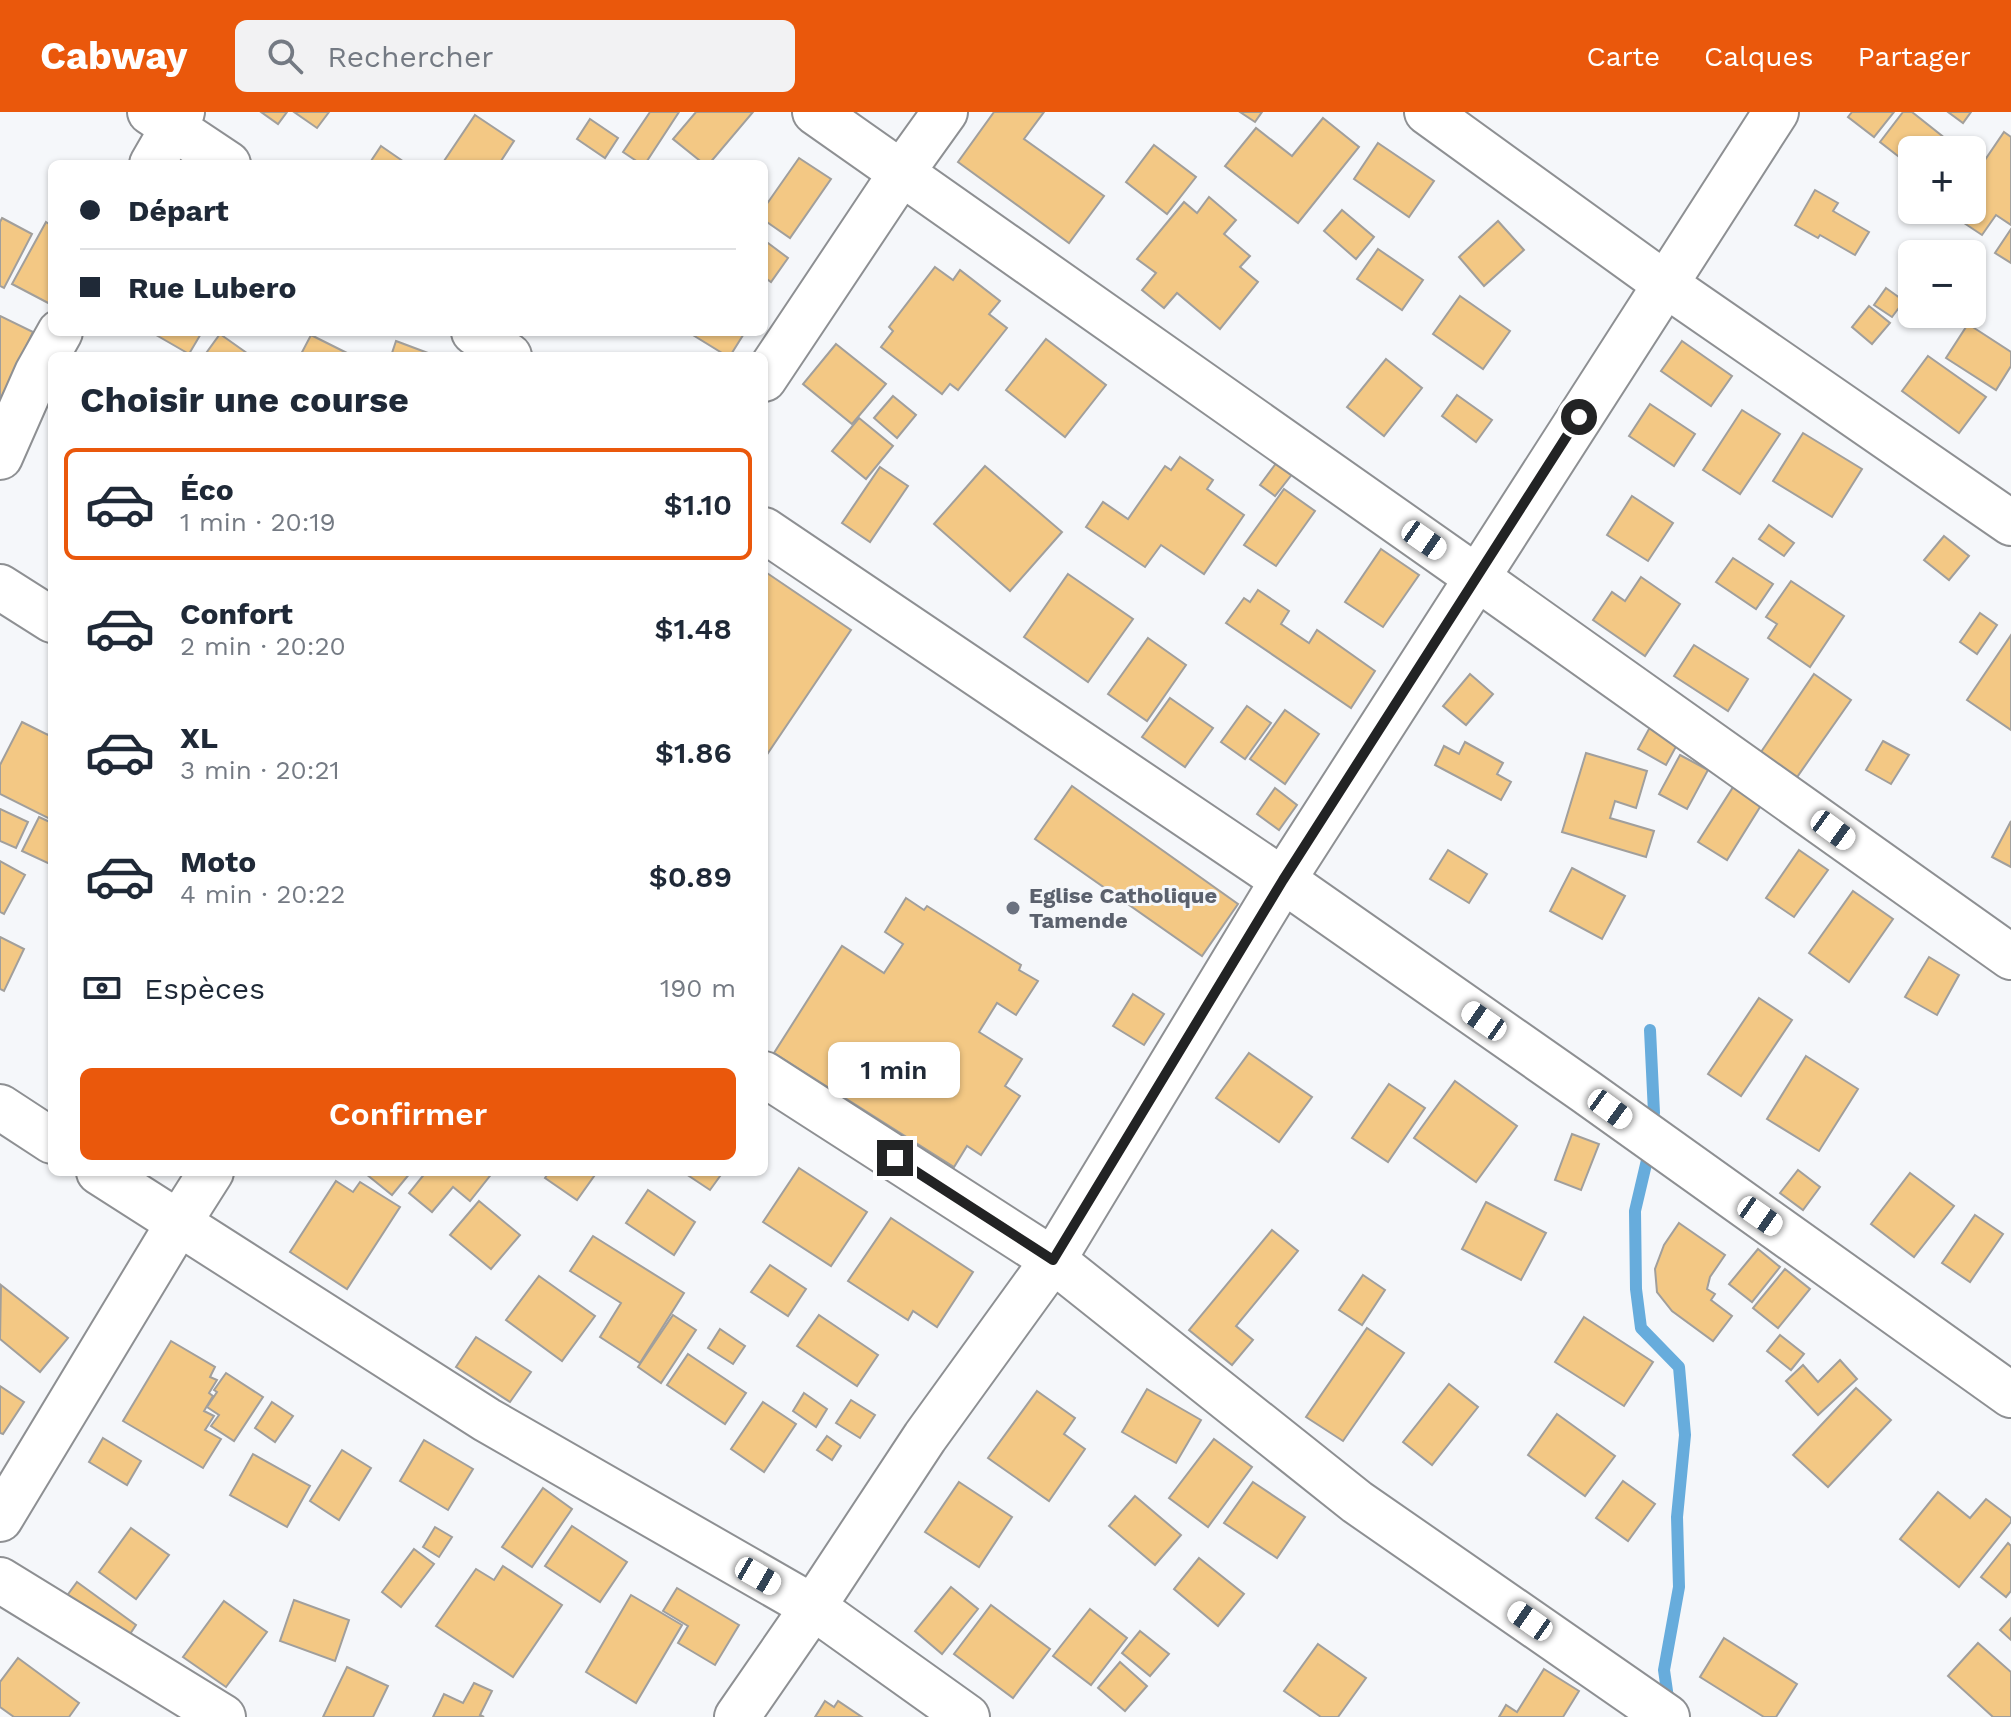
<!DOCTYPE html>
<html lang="fr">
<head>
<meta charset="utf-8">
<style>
  body { margin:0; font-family:"Work Sans",sans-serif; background:#f2f2f3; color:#1f2937; height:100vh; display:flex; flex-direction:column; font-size:30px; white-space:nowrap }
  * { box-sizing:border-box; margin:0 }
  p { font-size:26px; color:#747a83 }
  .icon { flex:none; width:44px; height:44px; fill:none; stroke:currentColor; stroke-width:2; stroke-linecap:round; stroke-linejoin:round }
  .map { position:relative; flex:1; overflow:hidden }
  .details { position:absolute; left:48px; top:240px; width:720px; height:824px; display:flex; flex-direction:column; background:#fff; border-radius:12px; box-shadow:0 2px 6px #0004 }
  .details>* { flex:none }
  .guide { position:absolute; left:48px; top:48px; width:720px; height:176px; border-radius:12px; box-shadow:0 2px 6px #0004; display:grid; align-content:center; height:176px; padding:0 32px; background:#fff }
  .buttons { position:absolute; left:1898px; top:24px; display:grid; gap:16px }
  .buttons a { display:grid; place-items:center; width:88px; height:88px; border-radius:12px; background:#fff; box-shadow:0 2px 6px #0004; font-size:40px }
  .end { position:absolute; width:36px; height:36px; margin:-18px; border:10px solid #222324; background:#fff; box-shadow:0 0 0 4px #fff }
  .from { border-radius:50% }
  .bubble { position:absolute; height:56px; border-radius:12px; background:#fff; box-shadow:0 2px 6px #0004; font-size:26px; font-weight:600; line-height:56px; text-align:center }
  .car { position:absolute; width:24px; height:48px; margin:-24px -12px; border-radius:10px; box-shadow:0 0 6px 2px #0007; background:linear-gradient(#fff 24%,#345 0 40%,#fff 0 76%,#345 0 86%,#fff 0) }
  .guide b { display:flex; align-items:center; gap:28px; height:76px; font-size:30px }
  .guide b+b { border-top:2px solid #e0e1e3 }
  .guide i { width:20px; height:20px; background:#1f2937 }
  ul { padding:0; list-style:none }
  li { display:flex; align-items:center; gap:24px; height:112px; margin:0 16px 12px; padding:0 16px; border:4px solid transparent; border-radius:12px }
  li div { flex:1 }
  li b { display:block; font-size:30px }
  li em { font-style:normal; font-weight:600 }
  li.on { border-color:#ea580c }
  li>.icon { width:72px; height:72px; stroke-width:1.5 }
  h2 { padding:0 32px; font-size:36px; line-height:96px }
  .pay { display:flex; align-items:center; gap:20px; height:88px; padding:0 32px; font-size:30px }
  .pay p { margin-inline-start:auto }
  .primary-button { display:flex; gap:16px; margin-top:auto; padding:16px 32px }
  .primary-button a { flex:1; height:92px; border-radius:12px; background:#ea580c; color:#fff; font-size:32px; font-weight:600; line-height:92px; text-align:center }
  header { display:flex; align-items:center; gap:48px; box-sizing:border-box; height:112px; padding:0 40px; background:#ea580c; color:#fff }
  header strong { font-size:38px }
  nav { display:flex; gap:44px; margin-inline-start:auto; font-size:28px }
  .search { width:560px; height:72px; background:#f2f2f3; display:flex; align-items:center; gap:20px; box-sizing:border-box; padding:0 28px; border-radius:12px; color:#747a83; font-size:30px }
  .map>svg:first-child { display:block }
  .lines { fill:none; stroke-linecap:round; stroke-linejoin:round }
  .stream { stroke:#67acdc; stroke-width:12 }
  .building { fill:#f3c884; stroke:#a19f9c; stroke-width:2 }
  .minor-casing { stroke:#8e9093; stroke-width:48 }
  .minor { stroke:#fff; stroke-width:44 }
  .route { stroke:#222324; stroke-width:10 }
  .worship-dot { fill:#6b7280; stroke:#f5f7fa; stroke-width:3 }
  .labels { text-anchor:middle; stroke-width:6; stroke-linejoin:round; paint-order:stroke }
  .worship-label { font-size:22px; font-weight:bold; fill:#5b616d; stroke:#f5f7fa; text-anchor:start }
</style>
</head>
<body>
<header>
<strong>Cabway</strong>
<div class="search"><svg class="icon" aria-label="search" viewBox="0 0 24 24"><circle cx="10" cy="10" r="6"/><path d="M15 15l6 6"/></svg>Rechercher</div>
<nav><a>Carte</a><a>Calques</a><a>Partager</a></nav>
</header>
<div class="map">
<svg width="2011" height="1605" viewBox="0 0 2011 1605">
  <rect width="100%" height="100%" fill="#f5f7fa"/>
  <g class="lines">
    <g class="stream">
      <polyline points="1650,918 1654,1001"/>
      <polyline points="1647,1048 1635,1099 1636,1177 1641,1216 1679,1255 1685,1323 1677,1405 1679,1475 1664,1558 1668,1586"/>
    </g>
  </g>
  <g class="building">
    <polygon points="261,0 287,0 278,12"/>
    <polygon points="294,0 329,0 317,16"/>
    <polygon points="650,0 679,0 645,52 641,52 623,40"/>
    <polygon points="696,0 753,0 709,52 704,52 673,27"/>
    <polygon points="994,0 1044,0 1024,27 1104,84 1069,131 958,50"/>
    <polygon points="1240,0 1262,0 1255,10"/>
    <polygon points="1852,0 1894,0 1874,25 1848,5"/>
    <polygon points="1903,0 1912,0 1946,27 1938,38 1912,38 1912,55 1880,30"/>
    <polygon points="1948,0 1971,0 1963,11"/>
    <polygon points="475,3 514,29 499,52 442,52"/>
    <polygon points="1323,6 1359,35 1298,111 1225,54 1256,16 1292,44"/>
    <polygon points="590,7 618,26 605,46 577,27"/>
    <polygon points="2004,20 2011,25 2011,113 1996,103 1982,123 1949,101 1951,98 1972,98 1972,67"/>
    <polygon points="1378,31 1434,69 1409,105 1354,67"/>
    <polygon points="1154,33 1196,65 1167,102 1126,70"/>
    <polygon points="381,34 407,52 369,52"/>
    <polygon points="799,46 831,67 790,126 764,108 764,96"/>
    <polygon points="1815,78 1838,91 1833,99 1869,120 1855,143 1820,123 1818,126 1795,113"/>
    <polygon points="1209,85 1236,108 1224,122 1250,144 1240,155 1258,170 1220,217 1177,181 1164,196 1142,178 1156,161 1137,147 1184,90 1197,101"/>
    <polygon points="1342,98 1374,125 1356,147 1324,119"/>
    <polygon points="2,106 32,122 4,176 0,174 0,110"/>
    <polygon points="1498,109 1524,138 1484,174 1459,145"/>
    <polygon points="46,110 52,114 52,193 12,172"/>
    <polygon points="2011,117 2011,151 1995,141"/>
    <polygon points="764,128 788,146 771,170 764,165"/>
    <polygon points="1378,137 1423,168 1402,198 1357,167"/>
    <polygon points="935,155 953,168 960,158 1000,189 989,202 1007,216 958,278 950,272 942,282 881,235 893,219 889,215"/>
    <polygon points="1886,176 1904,189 1892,205 1874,193"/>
    <polygon points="1460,184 1510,219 1483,257 1433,222"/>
    <polygon points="1869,194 1890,211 1872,232 1852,215"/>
    <polygon points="0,204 33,220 0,288"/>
    <polygon points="1968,212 2011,240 2011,254 1996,278 1946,246"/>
    <polygon points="151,220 202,220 189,242"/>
    <polygon points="688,220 745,220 730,244 727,244"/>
    <polygon points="220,222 251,244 204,244"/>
    <polygon points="311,223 353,244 300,244"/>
    <polygon points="1046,227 1106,273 1065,325 1006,278"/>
    <polygon points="396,229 436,244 391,244"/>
    <polygon points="1682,229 1732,264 1711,294 1661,259"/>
    <polygon points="836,232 886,272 852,312 803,272"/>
    <polygon points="1928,244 1986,285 1959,321 1902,279"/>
    <polygon points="1386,247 1422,276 1384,324 1347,295"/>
    <polygon points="1457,283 1492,308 1476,330 1442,304"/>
    <polygon points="893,284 916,303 897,326 874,306"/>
    <polygon points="1650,292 1695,322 1674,354 1629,324"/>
    <polygon points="1742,298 1780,322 1740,382 1703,358"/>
    <polygon points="859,306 893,334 866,367 832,339"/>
    <polygon points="1803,321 1862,357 1832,405 1773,369"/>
    <polygon points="1180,345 1213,368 1207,377 1244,403 1204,462 1161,433 1145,455 1086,415 1103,390 1128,407 1165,354 1171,358"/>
    <polygon points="1277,350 1293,361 1275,384 1260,373"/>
    <polygon points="985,354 1062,420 1010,479 934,412"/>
    <polygon points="880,355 908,374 870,430 842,411"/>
    <polygon points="1284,377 1315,399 1276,454 1244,433"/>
    <polygon points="1632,384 1673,411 1648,449 1607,423"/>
    <polygon points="1769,413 1794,431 1784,444 1759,427"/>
    <polygon points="1944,424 1969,444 1949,468 1924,448"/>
    <polygon points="1381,437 1419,463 1383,515 1345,490"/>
    <polygon points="1733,446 1773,472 1756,497 1716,470"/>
    <polygon points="764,459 851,518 764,647"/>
    <polygon points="1068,462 1133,507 1088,570 1024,525"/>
    <polygon points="1641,465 1680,492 1645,544 1593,508 1612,480 1625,489"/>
    <polygon points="1791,469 1844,504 1810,555 1768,526 1777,512 1766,505"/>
    <polygon points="1258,478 1289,499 1281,512 1309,531 1317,518 1375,559 1351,596 1226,511 1244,486 1250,490"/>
    <polygon points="1980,501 1997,513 1977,542 1960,530"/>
    <polygon points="2011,523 2011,618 1967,588"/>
    <polygon points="1148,526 1186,553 1147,609 1108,582"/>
    <polygon points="1694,533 1748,567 1728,599 1674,564"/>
    <polygon points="1470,562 1493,582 1466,613 1443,594"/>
    <polygon points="1814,562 1851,588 1795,668 1759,643"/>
    <polygon points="1170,586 1213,616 1185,655 1142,625"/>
    <polygon points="1247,594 1271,611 1245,647 1221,630"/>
    <polygon points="1285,598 1319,622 1285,672 1250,647"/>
    <polygon points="22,610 48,623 52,616 52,708 0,682 0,653"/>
    <polygon points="1650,615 1678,631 1666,653 1638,637"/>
    <polygon points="1883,629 1909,643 1891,672 1866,658"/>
    <polygon points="1465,630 1503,651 1497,662 1511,670 1501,688 1435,653 1444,634 1459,642"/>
    <polygon points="1586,641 1647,659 1636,696 1615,689 1610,706 1654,719 1646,745 1562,720"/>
    <polygon points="1680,643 1708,658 1687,697 1659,682"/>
    <polygon points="1737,669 1765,687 1727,748 1698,730"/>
    <polygon points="1072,674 1238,792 1202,844 1035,727"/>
    <polygon points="1275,676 1297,693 1279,718 1257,702"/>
    <polygon points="0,697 28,710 16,736 0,729"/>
    <polygon points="39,705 52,711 52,753 22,739"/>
    <polygon points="2011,709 2011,755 1992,745"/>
    <polygon points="1448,738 1487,762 1469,791 1430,767"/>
    <polygon points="1799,738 1828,758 1794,805 1766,786"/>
    <polygon points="0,749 25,763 4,802 0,800"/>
    <polygon points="1572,756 1625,784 1602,827 1550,799"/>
    <polygon points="1853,779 1893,807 1849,870 1809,841"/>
    <polygon points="906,786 924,798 927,794 1021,853 1019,858 1038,869 1016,903 997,891 979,920 1022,947 1005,974 1020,984 981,1043 967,1034 954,1055 774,941 842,834 884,861 903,832 885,820"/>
    <polygon points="0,825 24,837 4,879 0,877"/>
    <polygon points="1929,845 1959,863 1937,903 1905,885"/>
    <polygon points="1133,882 1164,902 1144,933 1113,914"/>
    <polygon points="1759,886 1792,908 1741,984 1708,962"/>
    <polygon points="1249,941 1312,985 1279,1030 1216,986"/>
    <polygon points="1806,944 1858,977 1819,1039 1767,1007"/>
    <polygon points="1455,969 1517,1014 1476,1070 1414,1026"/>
    <polygon points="1389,972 1425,996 1388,1050 1352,1026"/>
    <polygon points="1572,1022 1599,1032 1581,1078 1555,1068"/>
    <polygon points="799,1056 867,1100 831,1154 763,1110"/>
    <polygon points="1798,1058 1820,1075 1803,1098 1780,1081"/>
    <polygon points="367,1060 411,1060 392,1083 366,1062"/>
    <polygon points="426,1060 493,1060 470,1089 453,1075 432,1100 409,1081"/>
    <polygon points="549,1060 597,1060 577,1088 545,1066"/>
    <polygon points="683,1060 723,1060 710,1078"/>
    <polygon points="1910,1061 1954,1094 1914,1145 1871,1112"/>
    <polygon points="336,1069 353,1080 360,1070 400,1095 347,1177 290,1140"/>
    <polygon points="648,1078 695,1110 674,1143 626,1111"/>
    <polygon points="479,1089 520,1123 491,1157 450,1123"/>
    <polygon points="1486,1090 1546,1121 1521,1168 1462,1137"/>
    <polygon points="1975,1103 2003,1122 1970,1170 1942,1151"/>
    <polygon points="891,1106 973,1160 937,1215 913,1199 908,1208 848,1169"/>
    <polygon points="1679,1111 1725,1143 1710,1165 1707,1177 1715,1182 1711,1188 1732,1204 1713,1229 1672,1199 1657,1180 1655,1157 1664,1133"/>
    <polygon points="1272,1118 1298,1139 1236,1214 1253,1228 1232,1253 1189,1218"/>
    <polygon points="593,1124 684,1181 640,1251 600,1225 621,1191 570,1159"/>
    <polygon points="1758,1137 1780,1155 1752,1190 1729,1172"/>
    <polygon points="770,1153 806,1177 788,1204 751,1180"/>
    <polygon points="1785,1157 1810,1177 1778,1216 1753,1196"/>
    <polygon points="1363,1163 1385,1178 1362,1213 1339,1198"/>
    <polygon points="539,1164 595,1204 562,1249 506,1208"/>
    <polygon points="1,1173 68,1226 40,1260 0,1227"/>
    <polygon points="673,1203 696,1218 661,1271 638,1255"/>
    <polygon points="819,1203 878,1243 857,1274 797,1234"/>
    <polygon points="1584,1205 1653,1250 1624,1294 1555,1250"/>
    <polygon points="1367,1216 1404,1241 1343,1329 1306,1305"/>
    <polygon points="720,1217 745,1234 733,1252 708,1236"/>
    <polygon points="1780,1223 1804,1242 1791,1258 1767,1239"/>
    <polygon points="476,1225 531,1260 510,1290 456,1255"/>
    <polygon points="171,1229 215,1255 210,1265 217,1268 209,1281 213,1284 204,1299 214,1304 205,1318 221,1327 203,1356 123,1309"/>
    <polygon points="688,1242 746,1281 725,1312 667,1273"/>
    <polygon points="1840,1248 1857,1267 1818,1303 1786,1269 1803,1253 1818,1270"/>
    <polygon points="226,1261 263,1285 234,1329 211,1314 219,1303 207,1295 217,1280 214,1278"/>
    <polygon points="1449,1272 1478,1295 1432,1353 1403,1330"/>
    <polygon points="0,1274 24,1290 3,1322 0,1321"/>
    <polygon points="1856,1276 1891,1308 1828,1375 1793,1343"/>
    <polygon points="1147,1277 1201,1308 1176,1351 1122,1320"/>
    <polygon points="1037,1279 1075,1306 1064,1322 1085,1337 1049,1389 988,1346"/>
    <polygon points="804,1281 827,1297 816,1315 793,1299"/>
    <polygon points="851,1288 875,1303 860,1326 836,1311"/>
    <polygon points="272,1290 293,1304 275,1330 255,1316"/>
    <polygon points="763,1290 796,1312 764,1360 731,1337"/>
    <polygon points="1557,1302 1615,1344 1585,1384 1528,1343"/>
    <polygon points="827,1324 841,1334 832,1348 817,1338"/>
    <polygon points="103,1326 141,1349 127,1373 89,1350"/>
    <polygon points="1214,1327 1252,1355 1208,1415 1169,1386"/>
    <polygon points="424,1328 473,1357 448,1398 400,1369"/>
    <polygon points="342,1338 371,1356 339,1408 310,1389"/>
    <polygon points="253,1342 310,1374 287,1415 230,1383"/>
    <polygon points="1623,1369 1655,1392 1628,1429 1596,1406"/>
    <polygon points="959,1370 1012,1405 979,1455 925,1420"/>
    <polygon points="1253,1370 1305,1405 1277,1446 1224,1411"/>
    <polygon points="543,1376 572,1397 532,1455 502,1435"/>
    <polygon points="1938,1380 1970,1406 1986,1387 2011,1406 2011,1410 1959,1475 1900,1427"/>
    <polygon points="1135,1384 1181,1423 1155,1453 1109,1414"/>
    <polygon points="572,1414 627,1450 600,1490 545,1454"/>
    <polygon points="435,1415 452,1425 439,1445 423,1435"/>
    <polygon points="131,1416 169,1443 136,1487 99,1460"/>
    <polygon points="2008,1431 2011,1434 2011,1479 2006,1485 1981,1465"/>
    <polygon points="414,1437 434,1452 401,1495 382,1480"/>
    <polygon points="1199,1446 1244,1482 1218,1514 1174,1477"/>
    <polygon points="503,1454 562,1493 513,1565 436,1514 476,1457 494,1468"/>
    <polygon points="77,1470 136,1513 126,1528 66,1485"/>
    <polygon points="951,1475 978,1497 942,1542 915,1519"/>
    <polygon points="677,1476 739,1513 715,1553 678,1531 688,1514 663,1499"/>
    <polygon points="631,1483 682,1513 636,1591 586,1560"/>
    <polygon points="294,1488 349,1508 335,1549 280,1529"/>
    <polygon points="224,1489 267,1520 226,1575 183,1545"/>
    <polygon points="991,1493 1050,1537 1013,1586 954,1542"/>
    <polygon points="1090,1497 1127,1526 1091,1573 1053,1544"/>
    <polygon points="2011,1506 2011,1528 2000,1518"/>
    <polygon points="1140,1519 1169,1542 1150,1564 1122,1541"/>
    <polygon points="1724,1526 1797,1572 1776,1605 1764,1605 1700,1565"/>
    <polygon points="1978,1531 2011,1560 2011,1605 1993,1605 1948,1564"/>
    <polygon points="1318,1532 1366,1566 1338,1605 1321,1605 1284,1579"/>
    <polygon points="18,1546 79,1591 69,1605 14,1605 0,1595 0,1570"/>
    <polygon points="1120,1550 1147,1574 1125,1599 1098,1576"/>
    <polygon points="347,1555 388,1574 373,1605 323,1605"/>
    <polygon points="1544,1557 1579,1579 1563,1605 1499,1605 1506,1593 1517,1600"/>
    <polygon points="474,1571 492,1579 480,1603 484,1605 433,1605 444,1582 463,1591"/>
    <polygon points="825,1589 834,1595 838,1589 862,1605 815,1605"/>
  </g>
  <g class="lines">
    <defs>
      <g id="minor">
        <polyline points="150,0 228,52"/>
        <polyline points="815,0 1476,465 2011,845"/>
        <polyline points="1427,0 1665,172 2011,411"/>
        <polyline points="152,52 182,0"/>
        <polyline points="474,220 509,244"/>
        <polyline points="764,267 902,60 945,0"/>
        <polyline points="0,345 37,261 60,220"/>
        <polyline points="764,418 1283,768 1585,979 2011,1283"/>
        <polyline points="0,475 52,508"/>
        <polyline points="764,962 1053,1148 1357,1390 1667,1605"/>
        <polyline points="0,995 52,1029"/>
        <polyline points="99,1060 487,1308 813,1495 967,1605"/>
        <polyline points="0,1407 178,1112 211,1060"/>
        <polyline points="0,1468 223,1605"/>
        <polyline points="737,1605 813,1495 925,1325 1053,1148 1283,768 1776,0"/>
      </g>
    </defs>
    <use href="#minor" class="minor-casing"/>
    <use href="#minor" class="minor"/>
  </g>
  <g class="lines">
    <polyline class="route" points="895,1046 1053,1148 1283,768 1579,305"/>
  </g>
  <circle class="worship-dot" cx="1013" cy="796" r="8"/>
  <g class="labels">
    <g class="worship-label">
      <text x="1029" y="791">Eglise Catholique<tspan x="1029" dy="25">Tamende</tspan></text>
    </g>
  </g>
</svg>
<div class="buttons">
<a>+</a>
<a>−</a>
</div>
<i class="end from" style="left:1579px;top:305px"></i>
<i class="end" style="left:895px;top:1046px"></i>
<div class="bubble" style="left:828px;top:930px;width:132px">1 min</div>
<i class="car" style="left:1424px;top:428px;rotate:125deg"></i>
<i class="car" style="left:1833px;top:718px;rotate:126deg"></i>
<i class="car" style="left:1484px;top:909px;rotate:305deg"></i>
<i class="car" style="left:1610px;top:997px;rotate:126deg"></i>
<i class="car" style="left:1760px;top:1104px;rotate:125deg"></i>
<i class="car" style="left:758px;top:1464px;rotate:120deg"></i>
<i class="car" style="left:1530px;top:1509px;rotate:305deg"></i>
<div class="guide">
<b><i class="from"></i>Départ</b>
<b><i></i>Rue Lubero</b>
</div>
<section class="details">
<h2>Choisir une course</h2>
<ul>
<li class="on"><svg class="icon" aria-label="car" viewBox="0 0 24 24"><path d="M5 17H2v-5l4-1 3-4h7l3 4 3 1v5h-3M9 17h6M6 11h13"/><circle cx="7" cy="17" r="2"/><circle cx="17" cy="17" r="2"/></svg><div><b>Éco</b><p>1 min · 20:19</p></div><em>$1.10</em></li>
<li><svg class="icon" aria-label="car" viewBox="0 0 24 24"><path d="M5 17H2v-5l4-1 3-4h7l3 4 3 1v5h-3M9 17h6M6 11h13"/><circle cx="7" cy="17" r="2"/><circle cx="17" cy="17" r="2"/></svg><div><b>Confort</b><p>2 min · 20:20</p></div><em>$1.48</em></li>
<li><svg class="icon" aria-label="car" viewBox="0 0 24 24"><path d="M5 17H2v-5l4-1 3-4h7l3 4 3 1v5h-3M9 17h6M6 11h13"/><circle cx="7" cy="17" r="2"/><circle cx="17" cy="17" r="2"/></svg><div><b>XL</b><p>3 min · 20:21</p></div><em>$1.86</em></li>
<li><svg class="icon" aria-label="car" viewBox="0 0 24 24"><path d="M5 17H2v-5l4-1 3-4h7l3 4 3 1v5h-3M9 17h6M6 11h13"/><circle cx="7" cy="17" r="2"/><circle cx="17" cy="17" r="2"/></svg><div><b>Moto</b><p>4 min · 20:22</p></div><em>$0.89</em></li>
</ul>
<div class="pay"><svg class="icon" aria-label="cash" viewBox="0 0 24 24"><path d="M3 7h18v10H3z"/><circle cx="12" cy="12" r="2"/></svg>Espèces<p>190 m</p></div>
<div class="primary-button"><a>Confirmer</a></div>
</section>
</div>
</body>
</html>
